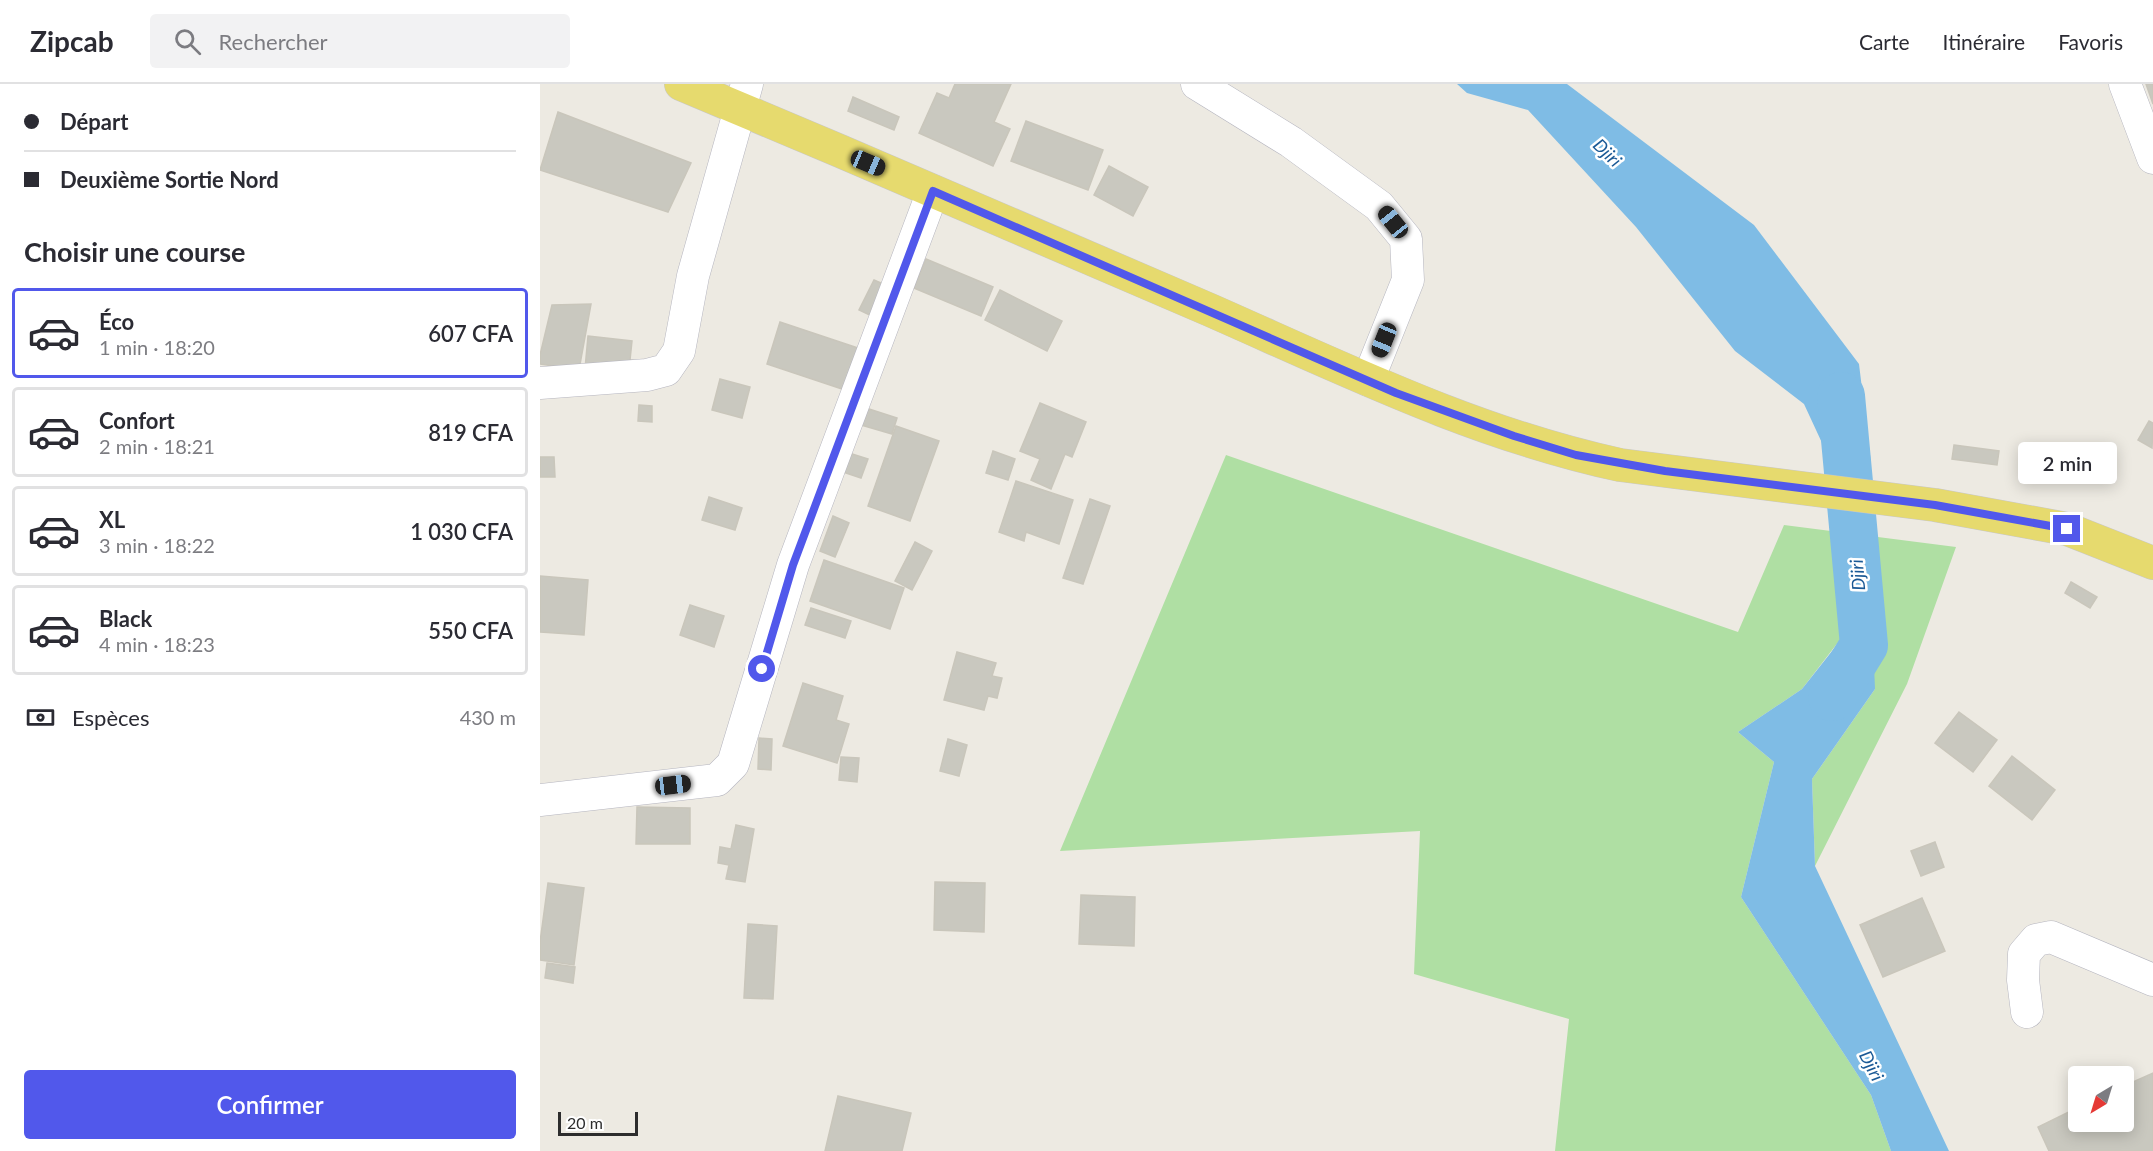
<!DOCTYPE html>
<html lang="fr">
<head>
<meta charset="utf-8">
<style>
  body { margin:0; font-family:Lato,sans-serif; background:#f2f2f3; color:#2b2b33; height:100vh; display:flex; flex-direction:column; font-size:22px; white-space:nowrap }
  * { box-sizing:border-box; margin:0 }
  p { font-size:20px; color:#7c7c81 }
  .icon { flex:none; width:33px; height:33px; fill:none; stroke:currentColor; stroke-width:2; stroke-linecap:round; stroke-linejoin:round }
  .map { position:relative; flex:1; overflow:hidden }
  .details { display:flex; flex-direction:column; background:#fff; width:540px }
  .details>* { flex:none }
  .banner { display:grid; align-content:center; height:132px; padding:0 24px; background:#fff }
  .needle { width:39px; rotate:218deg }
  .fabs { position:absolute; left:1528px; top:982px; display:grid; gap:12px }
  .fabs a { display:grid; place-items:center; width:66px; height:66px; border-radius:6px; background:#fff; box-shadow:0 3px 15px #0003; font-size:30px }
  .scale { position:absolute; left:18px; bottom:15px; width:80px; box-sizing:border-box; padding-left:6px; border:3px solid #2d2d2d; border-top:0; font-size:16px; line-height:21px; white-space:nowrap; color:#2d2d2d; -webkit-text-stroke:4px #fff; paint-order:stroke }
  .end { position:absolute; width:27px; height:27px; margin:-14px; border:8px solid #5158eb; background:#fff; box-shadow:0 0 0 3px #fff }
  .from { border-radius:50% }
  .bubble { position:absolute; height:42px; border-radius:6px; background:#fff; box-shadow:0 3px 15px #0003; font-size:20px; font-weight:600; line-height:42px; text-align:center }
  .car { position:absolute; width:18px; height:36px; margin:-18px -9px; border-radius:8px; box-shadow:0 0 4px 2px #0007; background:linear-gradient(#222 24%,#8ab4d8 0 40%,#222 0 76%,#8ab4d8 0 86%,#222 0) }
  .banner b { display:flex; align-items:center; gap:21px; height:57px; font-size:22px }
  .banner b+b { border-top:2px solid #e1e1e2 }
  .banner i { width:15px; height:15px; background:#2b2b33 }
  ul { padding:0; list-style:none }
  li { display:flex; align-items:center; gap:18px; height:90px; margin:0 12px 9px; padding:0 12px; border:3px solid #e1e1e2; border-radius:6px }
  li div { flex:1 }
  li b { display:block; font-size:22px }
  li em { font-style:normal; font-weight:600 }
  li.current { border-color:#5158eb }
  li>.icon { width:54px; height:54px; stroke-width:1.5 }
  h2 { padding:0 24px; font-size:27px; line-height:72px }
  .pay { display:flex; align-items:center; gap:15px; height:66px; padding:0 24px; font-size:22px }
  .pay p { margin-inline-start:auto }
  .primary-button { display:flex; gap:12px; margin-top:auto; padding:12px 24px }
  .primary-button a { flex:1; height:69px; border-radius:6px; background:#5158eb; color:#fff; font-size:24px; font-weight:600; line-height:69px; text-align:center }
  header { display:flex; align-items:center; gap:36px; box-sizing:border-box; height:84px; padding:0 30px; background:#fff; border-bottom:2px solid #e1e1e2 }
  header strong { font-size:28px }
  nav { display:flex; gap:33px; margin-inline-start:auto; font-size:21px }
  .search { width:420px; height:54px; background:#f2f2f3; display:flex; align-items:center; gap:15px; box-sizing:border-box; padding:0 21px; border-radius:6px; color:#7c7c81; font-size:22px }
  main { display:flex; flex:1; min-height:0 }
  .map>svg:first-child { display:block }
  .green { fill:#afdfa3 }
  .water { fill:#7fbce5 }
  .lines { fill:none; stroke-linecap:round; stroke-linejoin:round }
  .river { stroke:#7fbce5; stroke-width:48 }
  .building { fill:#c9c8bf; stroke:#c9c6bb; stroke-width:1.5 }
  .minor-casing { stroke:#b5b5bf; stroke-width:33 }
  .major-casing { stroke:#c8c8c8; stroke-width:34 }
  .minor { stroke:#fff; stroke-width:32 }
  .major { stroke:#e6da6e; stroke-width:33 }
  .route { stroke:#5158eb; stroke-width:8 }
  .labels { text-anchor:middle; stroke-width:5; stroke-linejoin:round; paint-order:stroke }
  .water-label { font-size:18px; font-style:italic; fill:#1a5995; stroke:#fff }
</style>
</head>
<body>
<header>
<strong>Zipcab</strong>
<div class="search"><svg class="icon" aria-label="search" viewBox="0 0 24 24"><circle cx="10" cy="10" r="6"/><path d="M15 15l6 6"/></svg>Rechercher</div>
<nav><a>Carte</a><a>Itinéraire</a><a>Favoris</a></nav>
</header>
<main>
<section class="details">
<div class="banner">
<b><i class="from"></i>Départ</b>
<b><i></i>Deuxième Sortie Nord</b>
</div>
<h2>Choisir une course</h2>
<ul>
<li class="current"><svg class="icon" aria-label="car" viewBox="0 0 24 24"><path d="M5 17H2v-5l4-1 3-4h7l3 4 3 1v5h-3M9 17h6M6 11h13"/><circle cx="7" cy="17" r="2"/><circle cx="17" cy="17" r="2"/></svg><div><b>Éco</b><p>1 min · 18:20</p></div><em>607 CFA</em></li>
<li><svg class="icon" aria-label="car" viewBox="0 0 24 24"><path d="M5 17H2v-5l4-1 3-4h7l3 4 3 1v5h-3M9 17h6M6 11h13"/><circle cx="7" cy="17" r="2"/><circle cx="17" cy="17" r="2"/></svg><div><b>Confort</b><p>2 min · 18:21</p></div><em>819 CFA</em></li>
<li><svg class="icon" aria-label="car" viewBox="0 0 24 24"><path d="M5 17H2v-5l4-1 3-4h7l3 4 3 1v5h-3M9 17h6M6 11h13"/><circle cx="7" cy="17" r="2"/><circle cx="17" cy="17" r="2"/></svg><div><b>XL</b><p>3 min · 18:22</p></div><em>1 030 CFA</em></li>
<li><svg class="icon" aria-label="car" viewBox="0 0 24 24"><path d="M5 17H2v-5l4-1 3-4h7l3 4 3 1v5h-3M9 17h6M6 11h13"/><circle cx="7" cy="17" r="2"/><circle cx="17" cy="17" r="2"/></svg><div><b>Black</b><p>4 min · 18:23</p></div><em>550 CFA</em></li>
</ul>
<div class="pay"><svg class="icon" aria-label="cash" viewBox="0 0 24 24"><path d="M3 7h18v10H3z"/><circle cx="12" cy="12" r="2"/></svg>Espèces<p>430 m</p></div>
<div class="primary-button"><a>Confirmer</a></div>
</section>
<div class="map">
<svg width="1613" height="1067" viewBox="0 0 1613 1067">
  <rect width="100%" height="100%" fill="#edeae2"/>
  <polygon class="green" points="686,371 1198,548 1244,441 1416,463 1367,600 1275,782 1272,695 1335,605 1299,557 1262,605 1198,648 1234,678 1201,813 1331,1011 1351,1067 1015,1067 1029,935 874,890 880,747 520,767"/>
  <g class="water">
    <polygon points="917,0 1027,0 1214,141 1319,280 1331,379 1289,374 1264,320 1195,267 1096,143 988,26 927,9"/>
    <polygon points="1300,557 1333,557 1335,605 1272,695 1275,782 1409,1067 1351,1067 1331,1011 1201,813 1234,678 1198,648 1262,605"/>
  </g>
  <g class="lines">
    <polyline class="river" points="1292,613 1324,561 1301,312"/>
  </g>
  <g class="building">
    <polygon points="415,0 471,0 454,38 470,45 453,82 379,49 397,9 409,14"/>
    <polygon points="1606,0 1613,0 1613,20"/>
    <polygon points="313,13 359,33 354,46 308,27"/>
    <polygon points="18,28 151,79 128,128 0,86"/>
    <polygon points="486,37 563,66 548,106 471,77"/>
    <polygon points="569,82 608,103 593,132 554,111"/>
    <polygon points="386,175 453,203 441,232 374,204"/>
    <polygon points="334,196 350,203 336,234 319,226"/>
    <polygon points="460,206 522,237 507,267 445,236"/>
    <polygon points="51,220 39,286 0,280 0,271 12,221"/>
    <polygon points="240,238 318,264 305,306 227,280"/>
    <polygon points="48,252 92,257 90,276 97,277 44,296"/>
    <polygon points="180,295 210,303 202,334 172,326"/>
    <polygon points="500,319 546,338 532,373 525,370 511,405 491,396 500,375 480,367"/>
    <polygon points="99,321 112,322 112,338 98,337"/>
    <polygon points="326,324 357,334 352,350 321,341"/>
    <polygon points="1609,337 1613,339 1612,364 1598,356"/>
    <polygon points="356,342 399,357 370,437 328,422"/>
    <polygon points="1414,361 1459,367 1457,381 1412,375"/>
    <polygon points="453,367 475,375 468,396 446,389"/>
    <polygon points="309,369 328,375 321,394 303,388"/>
    <polygon points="0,373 14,373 15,393 0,393"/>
    <polygon points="476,397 533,416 519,460 486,448 484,457 459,448"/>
    <polygon points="169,413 202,424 195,446 162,436"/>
    <polygon points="550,415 570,422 543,500 523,494"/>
    <polygon points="293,432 309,439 295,473 280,467"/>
    <polygon points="375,458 392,467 372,506 355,497"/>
    <polygon points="284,476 364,504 350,545 270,517"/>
    <polygon points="0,492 48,496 44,551 0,548"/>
    <polygon points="1531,498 1557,513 1550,524 1525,509"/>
    <polygon points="150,521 184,532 174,563 140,551"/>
    <polygon points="271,524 311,537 305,554 265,541"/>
    <polygon points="417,568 456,579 452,592 462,594 457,614 448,612 444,626 404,616"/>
    <polygon points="263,599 303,612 296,636 309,640 297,679 243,662"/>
    <polygon points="1419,628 1457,656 1433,688 1395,659"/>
    <polygon points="219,654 232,655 231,686 218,685"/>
    <polygon points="408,655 427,661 419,692 400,687"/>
    <polygon points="1472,672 1515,706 1492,736 1449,702"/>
    <polygon points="301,673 319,674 317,698 299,696"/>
    <polygon points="97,723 150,724 150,760 96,760"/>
    <polygon points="196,741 214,745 205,798 186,795 189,781 178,779 180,763 191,765"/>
    <polygon points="1395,758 1404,783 1381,792 1371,767"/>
    <polygon points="395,798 445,799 444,848 394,846"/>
    <polygon points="8,799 44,804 34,881 0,876 0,858"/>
    <polygon points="541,811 595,813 594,862 539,860"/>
    <polygon points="1382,814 1405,867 1343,893 1320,841"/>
    <polygon points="208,840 237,842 233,915 204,914"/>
    <polygon points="7,879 35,883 33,899 5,894"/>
    <polygon points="1613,989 1613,1067 1509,1067 1498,1043 1539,1023 1539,1038 1584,1038 1584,1002"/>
    <polygon points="298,1012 371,1029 362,1067 285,1067"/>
  </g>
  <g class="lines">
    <defs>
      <g id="minor">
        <polyline points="657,0 751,58 839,122 866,155 868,196 828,296"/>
        <polyline points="1585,0 1613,74"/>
        <polyline points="0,299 107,291 126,286 139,267 153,192 207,0"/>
        <polyline points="0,716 177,696 193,680 253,481 393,107"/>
        <polyline points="1487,928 1483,896 1484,870 1496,856 1511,853 1613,896"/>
      </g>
      <path id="major" d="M 141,0 C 318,74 495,150 670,226 C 804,285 936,350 1080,381 L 1395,421 L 1527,445 L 1613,479"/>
    </defs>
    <use href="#minor" class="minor-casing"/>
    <use href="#major" class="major-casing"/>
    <use href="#minor" class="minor"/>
    <use href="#major" class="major"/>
  </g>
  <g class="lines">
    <polyline class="route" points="222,585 253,481 393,107 856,309 974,352 1036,371 1125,387 1395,421 1527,445"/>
  </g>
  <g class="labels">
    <g class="water-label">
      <text transform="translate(1067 69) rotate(44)" y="6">Djiri</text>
      <text transform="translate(1318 491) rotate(-95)" y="6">Djiri</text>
      <text transform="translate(1331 982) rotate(62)" y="6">Djiri</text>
    </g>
  </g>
</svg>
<div class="fabs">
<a><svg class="needle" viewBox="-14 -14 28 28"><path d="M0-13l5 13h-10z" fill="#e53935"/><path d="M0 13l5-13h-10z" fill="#7c7c81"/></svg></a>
</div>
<div class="scale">20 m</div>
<i class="end from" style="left:222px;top:585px"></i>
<i class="end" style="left:1527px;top:445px"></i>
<div class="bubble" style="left:1478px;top:358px;width:99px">2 min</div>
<i class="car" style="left:328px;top:79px;rotate:113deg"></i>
<i class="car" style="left:853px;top:138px;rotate:321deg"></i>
<i class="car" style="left:844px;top:256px;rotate:202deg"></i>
<i class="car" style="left:133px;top:701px;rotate:83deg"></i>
</div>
</main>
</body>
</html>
